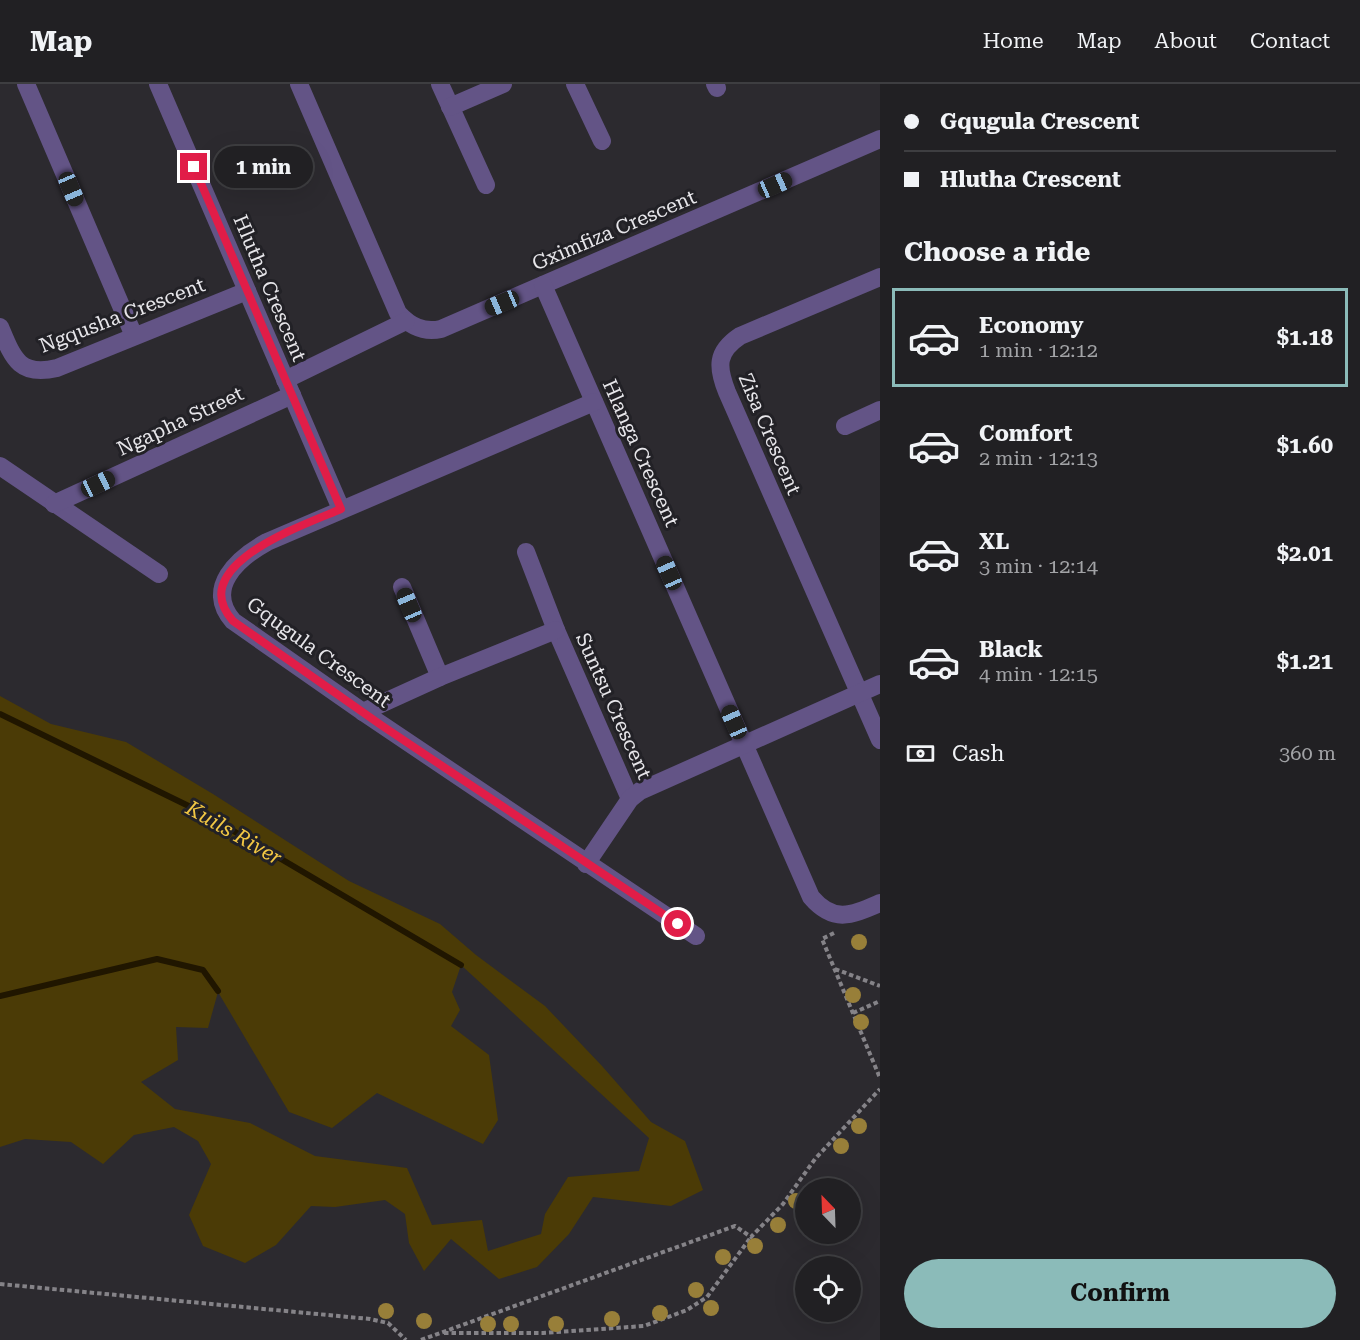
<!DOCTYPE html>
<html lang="en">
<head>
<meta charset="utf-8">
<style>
  body { margin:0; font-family:"Roboto Serif",serif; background:#2d2d30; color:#f1f3f6; height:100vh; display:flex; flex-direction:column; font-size:22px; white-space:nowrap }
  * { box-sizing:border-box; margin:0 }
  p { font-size:20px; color:#a2a3a6 }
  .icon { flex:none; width:33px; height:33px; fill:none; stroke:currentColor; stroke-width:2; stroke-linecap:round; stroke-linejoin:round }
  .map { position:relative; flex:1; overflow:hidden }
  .sheet { display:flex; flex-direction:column; background:#212023; width:480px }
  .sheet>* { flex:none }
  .guide { display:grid; align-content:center; height:132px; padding:0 24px; background:#212023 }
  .needle { width:39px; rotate:337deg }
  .controls { position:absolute; left:795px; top:1094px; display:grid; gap:12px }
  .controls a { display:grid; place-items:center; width:66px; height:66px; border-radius:50%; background:#212023; box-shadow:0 6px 24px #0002,0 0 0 2px #3e3e41; font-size:30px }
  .end { position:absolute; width:27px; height:27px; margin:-14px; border:8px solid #e11d48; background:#fff; box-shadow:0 0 0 3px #fff }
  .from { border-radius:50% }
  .bubble { position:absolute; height:42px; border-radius:21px; background:#212023; box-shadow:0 6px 24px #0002,0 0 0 2px #3e3e41; font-size:20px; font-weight:700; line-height:42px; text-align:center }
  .car { position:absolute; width:18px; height:36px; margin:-18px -9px; border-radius:8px; box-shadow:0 0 4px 2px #0007; background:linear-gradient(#222 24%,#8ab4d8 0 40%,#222 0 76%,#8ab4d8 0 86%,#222 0) }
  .guide b { display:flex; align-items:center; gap:21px; height:57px; font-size:22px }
  .guide b+b { border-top:2px solid #3e3e41 }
  .guide i { width:15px; height:15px; background:#f1f3f6 }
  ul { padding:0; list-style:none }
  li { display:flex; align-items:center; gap:18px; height:99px; margin:0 12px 9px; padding:0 12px; border:3px solid transparent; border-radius:0px }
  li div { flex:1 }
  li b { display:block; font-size:22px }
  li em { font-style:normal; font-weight:700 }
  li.on { border-color:#8bbbb9 }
  li>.icon { width:54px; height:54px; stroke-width:1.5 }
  h2 { padding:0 24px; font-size:27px; line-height:72px }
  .pay { display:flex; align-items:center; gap:15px; height:66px; padding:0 24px; font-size:22px }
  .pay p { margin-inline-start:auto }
  .action { display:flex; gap:12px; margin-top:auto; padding:12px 24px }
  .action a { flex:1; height:69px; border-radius:36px; background:#8bbbb9; color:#111; font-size:24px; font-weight:700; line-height:69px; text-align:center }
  header { display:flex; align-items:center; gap:36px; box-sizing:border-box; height:84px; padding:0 30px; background:#212023; border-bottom:2px solid #3e3e41 }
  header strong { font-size:28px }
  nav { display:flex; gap:33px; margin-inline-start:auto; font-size:21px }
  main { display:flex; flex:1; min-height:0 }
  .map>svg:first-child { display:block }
  .green { fill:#4b3b06; fill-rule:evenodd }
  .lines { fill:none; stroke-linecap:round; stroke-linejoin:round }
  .stream { stroke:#201600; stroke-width:6 }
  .path { stroke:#858388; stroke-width:4; stroke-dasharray:4.5 3; stroke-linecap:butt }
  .street { stroke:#635486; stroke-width:18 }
  .tree { fill:#987f39 }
  .route { stroke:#e11d48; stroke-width:8 }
  .labels { text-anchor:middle; stroke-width:6; stroke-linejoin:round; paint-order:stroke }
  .street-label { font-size:20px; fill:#e7e6ea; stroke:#222126 }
  .water-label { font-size:21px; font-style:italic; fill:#f2c744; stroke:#222126 }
</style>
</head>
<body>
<header>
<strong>Map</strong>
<nav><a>Home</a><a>Map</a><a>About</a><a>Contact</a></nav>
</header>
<main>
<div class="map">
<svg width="880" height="1256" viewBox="0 0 880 1256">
  <rect width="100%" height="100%" fill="#2c2a2f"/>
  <path class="green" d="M 0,612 L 51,640 L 126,658 L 213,710 L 349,797 L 440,840 L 476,871 L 545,922 L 602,982 L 651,1038 L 685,1057 L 703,1106 L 671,1122 L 593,1113 L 569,1150 L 537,1183 L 499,1195 L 451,1155 L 424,1187 L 409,1159 L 405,1130 L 385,1116 L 335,1123 L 311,1122 L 276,1161 L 245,1179 L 203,1162 L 189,1131 L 211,1080 L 198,1057 L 174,1043 L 134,1051 L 103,1080 L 71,1058 L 25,1055 L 0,1063 ZM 461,881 L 649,1054 L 639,1087 L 568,1093 L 545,1130 L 541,1150 L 488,1167 L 482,1136 L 432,1141 L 407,1084 L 315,1072 L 250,1039 L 175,1025 L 141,998 L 178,976 L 176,943 L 208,944 L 218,908 L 289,1028 L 332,1044 L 377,1009 L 483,1060 L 498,1036 L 489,971 L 451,942 L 460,926 L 452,908 Z"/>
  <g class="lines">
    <g class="stream">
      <polyline points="0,630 203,729 461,881"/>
      <polyline points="0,912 157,875 203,886 218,907"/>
    </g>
    <g class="path">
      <polyline points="834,849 822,855 880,994"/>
      <polyline points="835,885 880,902"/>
      <polyline points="853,929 880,917"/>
      <polyline points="0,1200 370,1235 388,1239 406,1256"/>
      <polyline points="444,1249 543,1249 644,1242 687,1226 707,1213 751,1153"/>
      <polyline points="421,1256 735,1142 751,1153 783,1120 815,1075 880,1005"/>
    </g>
    <g class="street">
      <polyline points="26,0 134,252"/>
      <polyline points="158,0 341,425"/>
      <path d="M 299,0 L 398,229 C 410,242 423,249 441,245 L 880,55"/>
      <polyline points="440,0 486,101"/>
      <polyline points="575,0 602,57"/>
      <polyline points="715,0 717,4"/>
      <polyline points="450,23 503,0"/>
      <path d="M 880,193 L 740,252 C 716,268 717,283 727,308 L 880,656"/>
      <path d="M 543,201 L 811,813 C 834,840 852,831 880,819"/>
      <path d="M 0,243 C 13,274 19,293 57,284 L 247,207"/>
      <polyline points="285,296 406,237"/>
      <path d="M 594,318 L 267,458 C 238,474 204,504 233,537 L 363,628 L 696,852"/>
      <polyline points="845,342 880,326"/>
      <polyline points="0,382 159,490"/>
      <polyline points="54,420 292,311"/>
      <polyline points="526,468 556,546 630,715"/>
      <polyline points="402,503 440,593"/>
      <polyline points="363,628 440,593 556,546"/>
      <polyline points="586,780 630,715 640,707 880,600"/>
    </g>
  </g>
  <g class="tree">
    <circle cx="859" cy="858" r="8"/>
    <circle cx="853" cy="911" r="8"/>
    <circle cx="861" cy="938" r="8"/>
    <circle cx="859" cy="1042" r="8"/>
    <circle cx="841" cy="1062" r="8"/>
    <circle cx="796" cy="1117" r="8"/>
    <circle cx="778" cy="1141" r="8"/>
    <circle cx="755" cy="1162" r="8"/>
    <circle cx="723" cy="1173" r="8"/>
    <circle cx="696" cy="1206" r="8"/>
    <circle cx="711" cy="1224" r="8"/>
    <circle cx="386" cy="1227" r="8"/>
    <circle cx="660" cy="1229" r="8"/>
    <circle cx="612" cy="1235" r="8"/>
    <circle cx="424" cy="1237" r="8"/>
    <circle cx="488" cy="1240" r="8"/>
    <circle cx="511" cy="1240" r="8"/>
    <circle cx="556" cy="1240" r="8"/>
  </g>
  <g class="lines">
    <path class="route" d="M 194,83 L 341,425 C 307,440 183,481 233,537 L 381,641 L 678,840"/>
  </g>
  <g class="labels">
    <g class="street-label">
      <text transform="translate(614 146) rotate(-23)" y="7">Gximfiza Crescent</text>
      <text transform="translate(270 204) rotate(67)" y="7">Hlutha Crescent</text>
      <text transform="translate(122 231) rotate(-21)" y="7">Ngqusha Crescent</text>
      <text transform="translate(180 337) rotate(-25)" y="7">Ngapha Street</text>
      <text transform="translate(770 350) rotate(67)" y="7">Zisa Crescent</text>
      <text transform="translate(641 369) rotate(66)" y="7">Hlanga Crescent</text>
      <text transform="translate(319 568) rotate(36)" y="7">Gqugula Crescent</text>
      <text transform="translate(614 622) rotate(66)" y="7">Suntsu Crescent</text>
    </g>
    <g class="water-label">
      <text transform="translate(234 749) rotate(30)" y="7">Kuils River</text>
    </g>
  </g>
</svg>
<div class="controls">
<a><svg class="needle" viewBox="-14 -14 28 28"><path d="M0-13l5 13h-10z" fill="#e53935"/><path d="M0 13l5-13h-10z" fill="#a2a3a6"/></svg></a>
<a><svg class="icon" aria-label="locate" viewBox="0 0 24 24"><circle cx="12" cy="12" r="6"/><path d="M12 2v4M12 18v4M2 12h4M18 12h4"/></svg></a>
</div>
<i class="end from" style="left:678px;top:840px"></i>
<i class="end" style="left:194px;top:83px"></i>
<div class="bubble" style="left:214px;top:62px;width:99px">1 min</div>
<i class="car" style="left:775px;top:101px;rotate:66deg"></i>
<i class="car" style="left:71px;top:105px;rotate:157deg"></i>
<i class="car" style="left:502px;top:219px;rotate:247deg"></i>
<i class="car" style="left:98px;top:400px;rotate:65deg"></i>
<i class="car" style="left:669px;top:489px;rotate:336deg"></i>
<i class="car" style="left:409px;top:521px;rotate:337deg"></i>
<i class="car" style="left:734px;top:638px;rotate:336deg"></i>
</div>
<section class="sheet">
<div class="guide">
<b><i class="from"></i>Gqugula Crescent</b>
<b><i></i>Hlutha Crescent</b>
</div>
<h2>Choose a ride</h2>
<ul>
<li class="on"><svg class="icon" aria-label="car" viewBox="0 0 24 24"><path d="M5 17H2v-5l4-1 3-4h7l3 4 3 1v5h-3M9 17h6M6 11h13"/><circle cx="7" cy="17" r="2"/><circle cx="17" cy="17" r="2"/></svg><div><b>Economy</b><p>1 min · 12:12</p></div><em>$1.18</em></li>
<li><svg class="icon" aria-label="car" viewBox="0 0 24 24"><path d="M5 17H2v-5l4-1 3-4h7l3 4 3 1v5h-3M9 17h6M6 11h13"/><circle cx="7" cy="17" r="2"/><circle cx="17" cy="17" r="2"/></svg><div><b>Comfort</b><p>2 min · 12:13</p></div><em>$1.60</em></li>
<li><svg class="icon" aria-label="car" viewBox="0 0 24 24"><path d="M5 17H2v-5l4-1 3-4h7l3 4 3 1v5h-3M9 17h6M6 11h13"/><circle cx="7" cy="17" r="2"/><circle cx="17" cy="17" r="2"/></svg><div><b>XL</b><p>3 min · 12:14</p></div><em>$2.01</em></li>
<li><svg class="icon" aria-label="car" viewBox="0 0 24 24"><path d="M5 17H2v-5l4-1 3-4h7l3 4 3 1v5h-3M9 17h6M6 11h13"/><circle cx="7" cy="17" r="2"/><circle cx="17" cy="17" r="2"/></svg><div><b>Black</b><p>4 min · 12:15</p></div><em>$1.21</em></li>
</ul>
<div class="pay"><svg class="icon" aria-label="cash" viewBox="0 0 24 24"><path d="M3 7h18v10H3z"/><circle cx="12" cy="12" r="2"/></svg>Cash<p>360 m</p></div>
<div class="action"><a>Confirm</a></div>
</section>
</main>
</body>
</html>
